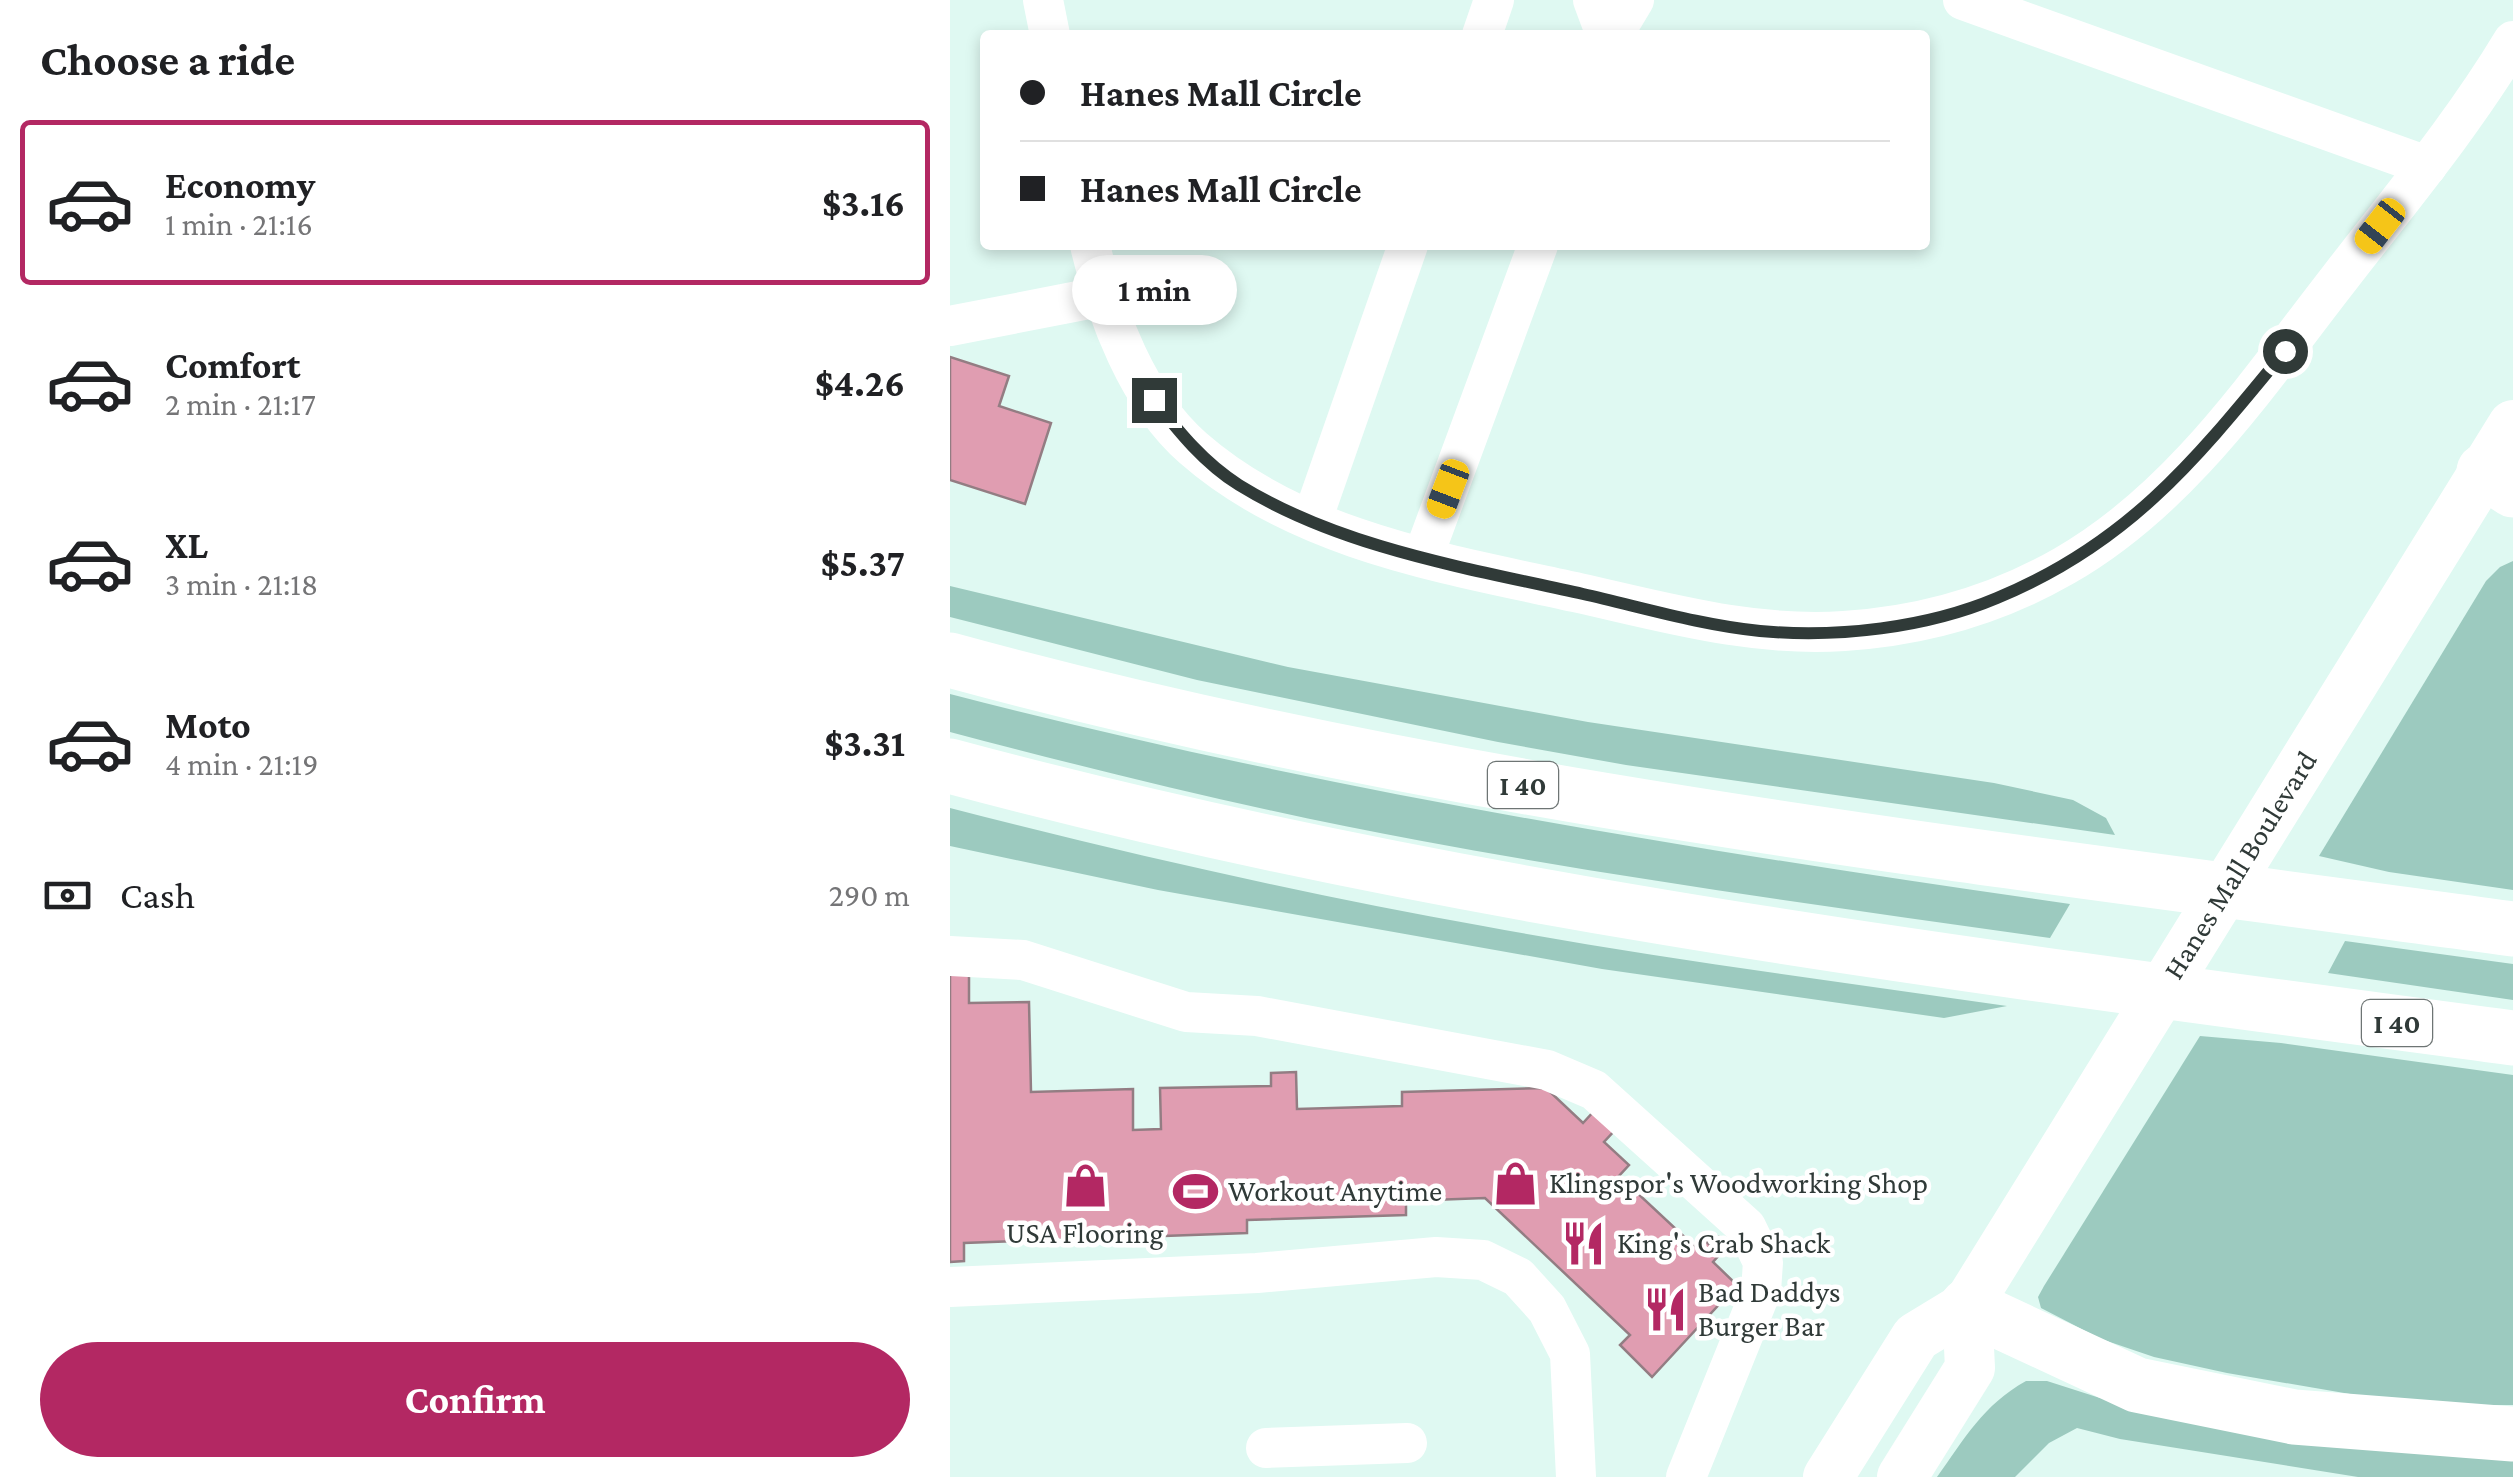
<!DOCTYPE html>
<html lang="en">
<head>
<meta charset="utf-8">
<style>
  body { margin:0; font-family:"Crimson Pro",serif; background:#f2f2f2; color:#202124; height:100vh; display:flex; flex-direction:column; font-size:38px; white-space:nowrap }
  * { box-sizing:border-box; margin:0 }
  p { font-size:32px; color:#757577 }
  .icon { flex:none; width:55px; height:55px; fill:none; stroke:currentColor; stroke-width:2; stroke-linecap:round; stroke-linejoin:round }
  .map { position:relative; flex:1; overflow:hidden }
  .panel { display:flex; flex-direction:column; background:#fff; width:950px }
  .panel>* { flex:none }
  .top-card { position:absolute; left:30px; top:30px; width:950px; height:220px; border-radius:10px; box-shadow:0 5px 15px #0003; display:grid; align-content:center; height:220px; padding:0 40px; background:#fff }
  .end { position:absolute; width:45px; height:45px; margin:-22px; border:12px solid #303a38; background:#fff; box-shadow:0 0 0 5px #fff }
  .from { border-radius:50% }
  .bubble { position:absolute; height:70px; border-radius:35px; background:#fff; box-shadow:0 5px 15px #0003; font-size:32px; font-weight:700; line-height:70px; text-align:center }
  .car { position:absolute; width:30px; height:60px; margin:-30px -15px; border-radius:12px; box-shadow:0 0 8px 2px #0007; background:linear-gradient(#f5c518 24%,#345 0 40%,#f5c518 0 76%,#345 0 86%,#f5c518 0) }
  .top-card b { display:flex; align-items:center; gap:35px; height:95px; font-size:38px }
  .top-card b+b { border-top:2px solid #e0e0e0 }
  .top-card i { width:25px; height:25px; background:#202124 }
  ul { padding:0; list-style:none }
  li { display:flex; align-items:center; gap:30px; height:165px; margin:0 20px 15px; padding:0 20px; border:5px solid transparent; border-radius:10px }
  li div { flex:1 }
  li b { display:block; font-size:38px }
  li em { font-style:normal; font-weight:700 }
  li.current { border-color:#b32863 }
  li>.icon { width:90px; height:90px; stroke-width:1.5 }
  h2 { padding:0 40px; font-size:45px; line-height:120px }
  .pay { display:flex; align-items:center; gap:25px; height:110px; padding:0 40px; font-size:38px }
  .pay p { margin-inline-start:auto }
  .cta { display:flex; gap:20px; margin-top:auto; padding:20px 40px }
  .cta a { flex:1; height:115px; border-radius:60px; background:#b32863; color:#fff; font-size:40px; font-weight:700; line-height:115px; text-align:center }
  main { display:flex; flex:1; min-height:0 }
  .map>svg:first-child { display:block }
  .green { fill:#9ccabf }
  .building { fill:#e09db1; stroke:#937d83; stroke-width:2.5 }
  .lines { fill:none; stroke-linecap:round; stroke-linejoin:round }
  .minor { stroke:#fff; stroke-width:40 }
  .major { stroke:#fff; stroke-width:50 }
  .highway { stroke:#fff; stroke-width:55 }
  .route { stroke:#303a38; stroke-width:12 }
  .labels { text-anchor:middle; stroke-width:9; stroke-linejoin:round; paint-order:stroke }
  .shield { fill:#fff; stroke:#6e7574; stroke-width:2.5 }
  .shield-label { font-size:28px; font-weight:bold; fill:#303a38 }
  .street-label { font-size:30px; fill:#303a38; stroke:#fff }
  .poi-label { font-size:30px; fill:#303a38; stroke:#fff; text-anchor:start }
</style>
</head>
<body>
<main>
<section class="panel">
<h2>Choose a ride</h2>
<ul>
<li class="current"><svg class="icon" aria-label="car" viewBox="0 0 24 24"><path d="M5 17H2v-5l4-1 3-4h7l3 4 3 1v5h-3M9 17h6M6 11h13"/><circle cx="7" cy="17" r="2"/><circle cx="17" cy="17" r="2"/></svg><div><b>Economy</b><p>1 min · 21:16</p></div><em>$3.16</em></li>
<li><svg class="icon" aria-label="car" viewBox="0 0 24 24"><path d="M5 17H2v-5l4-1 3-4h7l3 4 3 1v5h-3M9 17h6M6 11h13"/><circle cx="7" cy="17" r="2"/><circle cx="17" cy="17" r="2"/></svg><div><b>Comfort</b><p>2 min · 21:17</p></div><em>$4.26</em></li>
<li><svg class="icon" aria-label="car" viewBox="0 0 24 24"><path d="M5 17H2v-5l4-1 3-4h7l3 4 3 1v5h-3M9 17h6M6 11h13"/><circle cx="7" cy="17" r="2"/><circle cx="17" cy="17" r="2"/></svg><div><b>XL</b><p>3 min · 21:18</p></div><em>$5.37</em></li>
<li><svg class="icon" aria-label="car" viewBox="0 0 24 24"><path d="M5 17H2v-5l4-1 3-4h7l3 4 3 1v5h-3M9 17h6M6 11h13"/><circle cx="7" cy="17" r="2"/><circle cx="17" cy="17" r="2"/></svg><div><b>Moto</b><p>4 min · 21:19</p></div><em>$3.31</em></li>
</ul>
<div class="pay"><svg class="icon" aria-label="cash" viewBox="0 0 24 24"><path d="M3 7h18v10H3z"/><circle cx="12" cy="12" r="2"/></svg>Cash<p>290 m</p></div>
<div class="cta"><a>Confirm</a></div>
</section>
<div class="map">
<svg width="1563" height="1477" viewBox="0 0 1563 1477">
  <rect width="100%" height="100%" fill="#dff9f2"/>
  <g class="green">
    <polygon points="1563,561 1563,890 1439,872 1369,856 1536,581 1550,567"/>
    <polygon points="0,586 338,667 638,722 1044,783 1123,800 1156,818 1165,835 676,765 548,742 247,680 0,617"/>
    <path d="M 0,694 C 369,790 743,850 1120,904 L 1100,938 C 891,908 680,880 472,841 C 313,812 156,773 0,732 Z"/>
    <path d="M 0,808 C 176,853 353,894 533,926 C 707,958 882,981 1057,1006 L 994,1018 L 652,969 L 208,890 L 0,846 Z"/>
    <polygon points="1395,941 1563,964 1563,1000 1378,973"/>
    <polygon points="1250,1036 1331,1043 1563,1075 1563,1405 1464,1405 1277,1373 1204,1357 1151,1339 1091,1308 1088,1297 1094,1286"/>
    <path d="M 1076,1381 L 1097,1381 L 1150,1398 L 1563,1446 L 1563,1477 L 1408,1477 L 1170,1439 L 1127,1428 L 1099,1443 L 1065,1477 L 987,1477 C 1015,1438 1033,1405 1076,1381 Z"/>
  </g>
  <g class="building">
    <polygon points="0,357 59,376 49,406 101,423 75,504 0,480"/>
    <polygon points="19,971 19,1003 79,1002 81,1092 183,1089 183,1130 211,1129 210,1088 321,1086 321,1073 346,1072 347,1109 452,1106 452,1092 596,1088 633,1123 645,1110 666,1129 654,1142 679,1165 669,1176 744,1246 752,1238 761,1246 769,1237 778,1245 763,1262 787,1285 702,1377 670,1345 680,1335 535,1198 456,1201 456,1215 297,1220 297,1233 14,1243 14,1261 0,1262 0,972"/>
  </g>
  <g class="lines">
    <g class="minor">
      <polyline points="93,0 100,35"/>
      <polyline points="643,0 656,35"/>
      <polyline points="1013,0 1477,166"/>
      <polyline points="532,35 544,0"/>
      <polyline points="663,35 684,0"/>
      <path d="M 140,245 C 156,315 188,400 243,448 C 349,541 497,564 629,593 C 718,613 802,637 894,631 C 973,626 1046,605 1114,566 C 1231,499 1307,384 1388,280 C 1448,202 1512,126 1563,41"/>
      <polyline points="0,326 154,296"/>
      <polyline points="362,520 458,245"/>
      <polyline points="473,557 588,245"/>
      <polyline points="0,956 73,960 236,1012 307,1016 597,1070 644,1090 796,1227 813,1262 811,1291 736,1477"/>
      <polyline points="0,1287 307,1273 486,1257 533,1260 568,1277 597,1309 620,1354 626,1477"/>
      <polyline points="316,1448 457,1443"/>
    </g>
    <g class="major">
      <polyline points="878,1477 966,1337 1017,1306 1563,425"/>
      <polyline points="952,1477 1020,1368 1017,1306"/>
    </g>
    <g class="highway">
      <polyline points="1534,471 1563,490"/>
      <path d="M 0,660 C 510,800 1040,857 1563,929"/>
      <path d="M 0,766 C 511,904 1039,968 1563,1038"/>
      <polyline points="1017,1306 1187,1385 1344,1417 1563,1434"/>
    </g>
  </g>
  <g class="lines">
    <path class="route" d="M 204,400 C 229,432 254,463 289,485 C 391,548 517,568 633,594 C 691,607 750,625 810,631 C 888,638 976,628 1047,598 C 1180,543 1247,458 1335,351"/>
  </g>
  <defs>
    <symbol id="shop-bare" viewBox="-9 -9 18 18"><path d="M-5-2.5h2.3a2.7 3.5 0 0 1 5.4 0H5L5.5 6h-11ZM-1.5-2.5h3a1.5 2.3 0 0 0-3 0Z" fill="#b32863" stroke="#fff" stroke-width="2.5" paint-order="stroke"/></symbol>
    <symbol id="stadium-bare" viewBox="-9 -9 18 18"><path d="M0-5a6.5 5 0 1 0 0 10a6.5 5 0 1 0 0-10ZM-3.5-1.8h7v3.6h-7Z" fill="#b32863" stroke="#fff" stroke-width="2.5" paint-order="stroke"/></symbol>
    <symbol id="restaurant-bare" viewBox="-9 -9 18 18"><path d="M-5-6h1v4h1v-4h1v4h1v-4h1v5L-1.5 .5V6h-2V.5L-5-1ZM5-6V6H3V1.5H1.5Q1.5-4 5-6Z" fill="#b32863" stroke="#fff" stroke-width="2.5" paint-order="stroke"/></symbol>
  </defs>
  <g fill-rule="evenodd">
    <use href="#shop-bare" x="534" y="1152" width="63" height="63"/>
    <use href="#shop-bare" x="104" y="1154" width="63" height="63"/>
    <use href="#stadium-bare" x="214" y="1160" width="63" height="63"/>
    <use href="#restaurant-bare" x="602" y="1212" width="63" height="63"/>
    <use href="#restaurant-bare" x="684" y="1278" width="63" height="63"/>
  </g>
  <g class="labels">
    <g class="shield">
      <rect x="538" y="762" width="70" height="46" rx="8"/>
      <rect x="1412" y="1000" width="70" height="46" rx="8"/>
    </g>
    <g class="shield-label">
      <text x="573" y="795">I 40</text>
      <text x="1447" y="1033">I 40</text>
    </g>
    <g class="street-label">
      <text transform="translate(1290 865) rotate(-58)" y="10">Hanes Mall Boulevard</text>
    </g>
    <g class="poi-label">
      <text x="599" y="1193">Klingspor's Woodworking Shop</text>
      <text x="278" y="1201">Workout Anytime</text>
      <text x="135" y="1243" text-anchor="middle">USA Flooring</text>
      <text x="667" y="1253">King's Crab Shack</text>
      <text x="748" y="1302">Bad Daddys<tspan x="748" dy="34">Burger Bar</tspan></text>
    </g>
  </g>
</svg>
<i class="end from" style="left:1335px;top:351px"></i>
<i class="end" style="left:204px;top:400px"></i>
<div class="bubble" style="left:122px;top:255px;width:165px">1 min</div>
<i class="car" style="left:1430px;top:226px;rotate:218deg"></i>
<i class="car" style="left:498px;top:489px;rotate:201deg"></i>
<div class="top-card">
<b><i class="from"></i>Hanes Mall Circle</b>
<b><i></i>Hanes Mall Circle</b>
</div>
</div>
</main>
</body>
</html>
